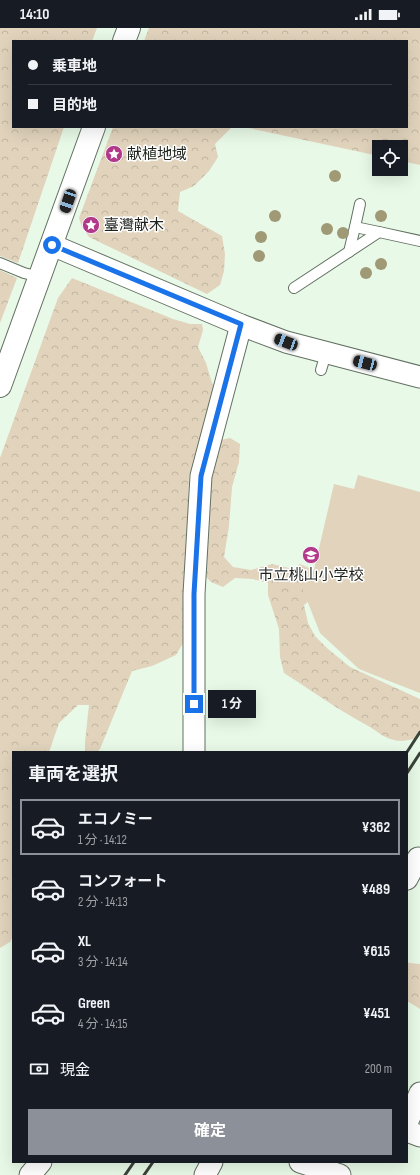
<!DOCTYPE html>
<html lang="ja">
<head>
<meta charset="utf-8">
<style>
  body { margin:0; font-family:"Sofia Sans Condensed","Noto Sans JP",sans-serif; background:#20242c; color:#f1f3f6; height:100vh; display:flex; flex-direction:column; font-size:15px; white-space:nowrap }
  * { box-sizing:border-box; margin:0 }
  p { font-size:13px; color:#9ea1a6 }
  .icon { flex:none; width:22px; height:22px; fill:none; stroke:currentColor; stroke-width:2; stroke-linecap:round; stroke-linejoin:round }
  .map { position:relative; flex:1; overflow:hidden }
  .details { position:absolute; left:12px; top:723px; width:396px; height:412px; display:flex; flex-direction:column; background:#171b24; border-radius:0px; box-shadow:0 4px 16px #0002 }
  .details>* { flex:none }
  .guide { position:absolute; left:12px; top:12px; width:396px; height:88px; border-radius:0px; box-shadow:0 4px 16px #0002; display:grid; align-content:center; height:88px; padding:0 16px; background:#171b24 }
  .fabs { position:absolute; left:372px; top:112px; display:grid; gap:8px }
  .fabs a { display:grid; place-items:center; width:36px; height:36px; border-radius:0px; background:#171b24; box-shadow:0 4px 16px #0002; font-size:20px }
  .end { position:absolute; width:18px; height:18px; margin:-9px; border:5px solid #1a73e8; background:#fff; box-shadow:0 0 0 2px #fff }
  .from { border-radius:50% }
  .bubble { position:absolute; height:28px; border-radius:0px; background:#171b24; box-shadow:0 4px 16px #0002; font-size:13px; font-weight:700; line-height:28px; text-align:center }
  .car { position:absolute; width:12px; height:24px; margin:-12px -6px; border-radius:5px; box-shadow:0 0 3px 1px #0007; background:linear-gradient(#222 24%,#8ab4d8 0 40%,#222 0 76%,#8ab4d8 0 86%,#222 0) }
  .guide b { display:flex; align-items:center; gap:14px; height:38px; font-size:15px }
  .guide b+b { border-top:1px solid #363941 }
  .guide i { width:10px; height:10px; background:#f1f3f6 }
  ul { padding:0; list-style:none }
  li { display:flex; align-items:center; gap:12px; height:56px; margin:0 8px 6px; padding:0 8px; border:2px solid transparent; border-radius:0px }
  li div { flex:1 }
  li b { display:block; font-size:15px }
  li em { font-style:normal; font-weight:700 }
  li.active { border-color:#8c9099 }
  li>.icon { width:36px; height:36px; stroke-width:1.5 }
  h2 { padding:0 16px; font-size:18px; line-height:48px }
  .pay { display:flex; align-items:center; gap:10px; height:44px; padding:0 16px; font-size:15px }
  .pay p { margin-inline-start:auto }
  .cta { display:flex; gap:8px; margin-top:auto; padding:8px 16px }
  .cta a { flex:1; height:46px; border-radius:0px; background:#8c9099; color:#fff; font-size:16px; font-weight:700; line-height:46px; text-align:center }
  .status { display:flex; justify-content:space-between; align-items:center; height:28px; padding:0 20px; background:#171b24; direction:ltr }
  .status svg { height:11px; fill:currentColor }
  .map>svg:first-child { display:block }
  .forest { fill:url(#forest-crowns) }
  .garden { fill:#e1d3bc }
  .lines { fill:none; stroke-linecap:round; stroke-linejoin:round }
  .lane-casing { stroke:#637163; stroke-width:12 }
  .street-casing { stroke:#637163; stroke-width:23 }
  .secondary-casing { stroke:#637163; stroke-width:24 }
  .lane { stroke:#fff; stroke-width:10 }
  .street { stroke:#fff; stroke-width:21 }
  .secondary { stroke:#fff; stroke-width:22 }
  .rail { stroke:#3a423a; stroke-width:3 }
  .tree { fill:#a09976 }
  .route { stroke:#1a73e8; stroke-width:5 }
  .labels { text-anchor:middle; stroke-width:3; stroke-linejoin:round; paint-order:stroke }
  .poi-label { font-size:15px; fill:#1c221c; stroke:#fff; text-anchor:start }
</style>
</head>
<body>
<div class="status"><b>14:10</b><svg viewBox="0 0 49 12"><path d="M0 12V9h3v3zM5 12V6h3v6zM10 12V3h3v9zM15 12V0h3v12zM26 1h20v11H26zM47 4h2v5h-2z"/></svg></div>
<div class="map">
<svg width="420" height="1147" viewBox="0 0 420 1147">
  <defs>
    <pattern id="forest-crowns" width="20" height="18" patternUnits="userSpaceOnUse"><rect width="20" height="18" fill="#e1d3bc"/><path d="M2 6a3 3 0 1 1 6 0M12 15a3 3 0 1 1 6 0" fill="none" stroke="#c0b5a1"/></pattern>
  </defs>
  <rect width="100%" height="100%" fill="#e8f9e7"/>
  <g class="forest">
    <polygon points="0,0 97,0 92,13 13,13 13,99 64,99 18,235 0,228"/>
    <polygon points="149,0 420,0 420,137 401,133 401,119 379,119 379,128 244,99 407,99 407,13 144,13"/>
    <polygon points="113,99 232,99 215,116 218,129 209,143 194,158 180,164 178,183 222,208 225,226 224,243 220,257 207,266 89,209 82,199 79,190"/>
    <polygon points="0,242 17,250 0,295"/>
    <polygon points="72,250 173,291 190,296 202,296 203,302 198,319 206,335 216,368 189,448 188,479 188,523 183,560 183,615 176,627 152,638 132,643 100,721 97,724 85,724 85,714 89,677 78,677 59,695 49,724 13,724 13,908 10,914 0,920 0,430 58,270"/>
    <path d="M 230,410 L 240,416 L 239,434 L 232,459 L 229,498 L 224,529 L 233,539 L 251,542 L 272,536 L 293,541 L 300,536 L 316,543 L 314,569 L 304,577 L 308,595 L 315,608 L 328,621 L 350,639 L 420,671 L 420,705 L 415,711 C 408,712 400,714 394,712 C 384,710 378,704 370,699 C 340,683 312,663 284,645 L 280,629 L 279,601 L 268,567 L 268,555 L 253,551 L 235,550 L 223,559 L 211,554 L 204,547 L 204,465 L 221,412 Z"/>
    <polygon points="407,934 410,935 420,936 420,981 407,973"/>
  </g>
  <polygon class="garden" points="358,447 420,464 420,665 389,653 359,641 320,605 303,562 305,544 313,546 334,456 354,461"/>
  <g class="lines">
    <defs>
      <g id="lane">
        <polyline points="355,199 360,176"/>
        <polyline points="349,224 355,199 379,204"/>
        <polyline points="0,235 24,245 40,249"/>
        <polyline points="294,260 379,204 420,213"/>
        <polyline points="321,342 326,325"/>
      </g>
      <g id="street">
        <polyline points="52,217 241,297 286,314 420,349"/>
        <polyline points="194,724 194,566 201,448 241,297"/>
        <polyline points="407,851 418,830"/>
        <polyline points="407,1095 420,1065"/>
        <polyline points="407,1103 420,1108"/>
        <polyline points="300,1134 340,1147"/>
        <polyline points="30,1147 41,1134"/>
        <polyline points="205,1147 212,1134"/>
      </g>
      <g id="secondary">
        <polyline points="124,13 129,0"/>
        <polyline points="0,358 94,99"/>
      </g>
    </defs>
    <use href="#lane" class="lane-casing"/>
    <use href="#street" class="street-casing"/>
    <use href="#secondary" class="secondary-casing"/>
    <use href="#lane" class="lane"/>
    <use href="#street" class="street"/>
    <use href="#secondary" class="secondary"/>
    <g class="rail">
      <polyline points="407,724 420,704"/>
      <polyline points="407,745 420,725"/>
      <polyline points="125,1147 134,1134"/>
      <polyline points="144,1147 153,1134"/>
    </g>
  </g>
  <g class="tree">
    <circle cx="335" cy="148" r="6"/>
    <circle cx="275" cy="188" r="6"/>
    <circle cx="381" cy="188" r="6"/>
    <circle cx="327" cy="201" r="6"/>
    <circle cx="343" cy="205" r="6"/>
    <circle cx="261" cy="209" r="6"/>
    <circle cx="259" cy="228" r="6"/>
    <circle cx="381" cy="236" r="6"/>
    <circle cx="366" cy="245" r="6"/>
  </g>
  <g class="lines">
    <polyline class="route" points="52,217 241,296 201,448 194,566 194,676"/>
  </g>
  <defs>
    <symbol id="sight-disc" viewBox="-11 -11 22 22"><circle r="9.5" fill="#b2388a" stroke="#fff"/><path d="M0-6L1.8-2.2L6-1.7L2.9 1.2L3.7 5.4L0 3.3L-3.7 5.4L-2.9 1.2L-6-1.7L-1.8-2.2Z" fill="#fff"/></symbol>
    <symbol id="school-disc" viewBox="-11 -11 22 22"><circle r="9.5" fill="#b2388a" stroke="#fff"/><path d="M0-5L7-2L0 1L-7-2ZM-4 1L0 2.5L4 1V4Q0 6-4 4Z" fill="#fff"/></symbol>
  </defs>
  <g fill-rule="evenodd">
    <use href="#sight-disc" x="104" y="116" width="20" height="20"/>
    <use href="#sight-disc" x="81" y="187" width="20" height="20"/>
    <use href="#school-disc" x="301" y="517" width="20" height="20"/>
  </g>
  <g class="labels">
    <g class="poi-label">
      <text x="127" y="131">献植地域</text>
      <text x="104" y="202">臺灣献木</text>
      <text x="311" y="552" text-anchor="middle">市立桃山小学校</text>
    </g>
  </g>
</svg>
<div class="fabs">
<a><svg class="icon" aria-label="locate" viewBox="0 0 24 24"><circle cx="12" cy="12" r="6"/><path d="M12 2v4M12 18v4M2 12h4M18 12h4"/></svg></a>
</div>
<i class="end from" style="left:52px;top:217px"></i>
<i class="end" style="left:194px;top:676px"></i>
<div class="bubble" style="left:208px;top:662px;width:48px">1 分</div>
<i class="car" style="left:68px;top:173px;rotate:199deg"></i>
<i class="car" style="left:286px;top:314px;rotate:291deg"></i>
<i class="car" style="left:365px;top:335px;rotate:285deg"></i>
<div class="guide">
<b><i class="from"></i>乗車地</b>
<b><i></i>目的地</b>
</div>
<section class="details">
<h2>車両を選択</h2>
<ul>
<li class="active"><svg class="icon" aria-label="car" viewBox="0 0 24 24"><path d="M5 17H2v-5l4-1 3-4h7l3 4 3 1v5h-3M9 17h6M6 11h13"/><circle cx="7" cy="17" r="2"/><circle cx="17" cy="17" r="2"/></svg><div><b>エコノミー</b><p>1 分 · 14:12</p></div><em>¥362</em></li>
<li><svg class="icon" aria-label="car" viewBox="0 0 24 24"><path d="M5 17H2v-5l4-1 3-4h7l3 4 3 1v5h-3M9 17h6M6 11h13"/><circle cx="7" cy="17" r="2"/><circle cx="17" cy="17" r="2"/></svg><div><b>コンフォート</b><p>2 分 · 14:13</p></div><em>¥489</em></li>
<li><svg class="icon" aria-label="car" viewBox="0 0 24 24"><path d="M5 17H2v-5l4-1 3-4h7l3 4 3 1v5h-3M9 17h6M6 11h13"/><circle cx="7" cy="17" r="2"/><circle cx="17" cy="17" r="2"/></svg><div><b>XL</b><p>3 分 · 14:14</p></div><em>¥615</em></li>
<li><svg class="icon" aria-label="car" viewBox="0 0 24 24"><path d="M5 17H2v-5l4-1 3-4h7l3 4 3 1v5h-3M9 17h6M6 11h13"/><circle cx="7" cy="17" r="2"/><circle cx="17" cy="17" r="2"/></svg><div><b>Green</b><p>4 分 · 14:15</p></div><em>¥451</em></li>
</ul>
<div class="pay"><svg class="icon" aria-label="cash" viewBox="0 0 24 24"><path d="M3 7h18v10H3z"/><circle cx="12" cy="12" r="2"/></svg>現金<p>200 m</p></div>
<div class="cta"><a>確定</a></div>
</section>
</div>
</body>
</html>
